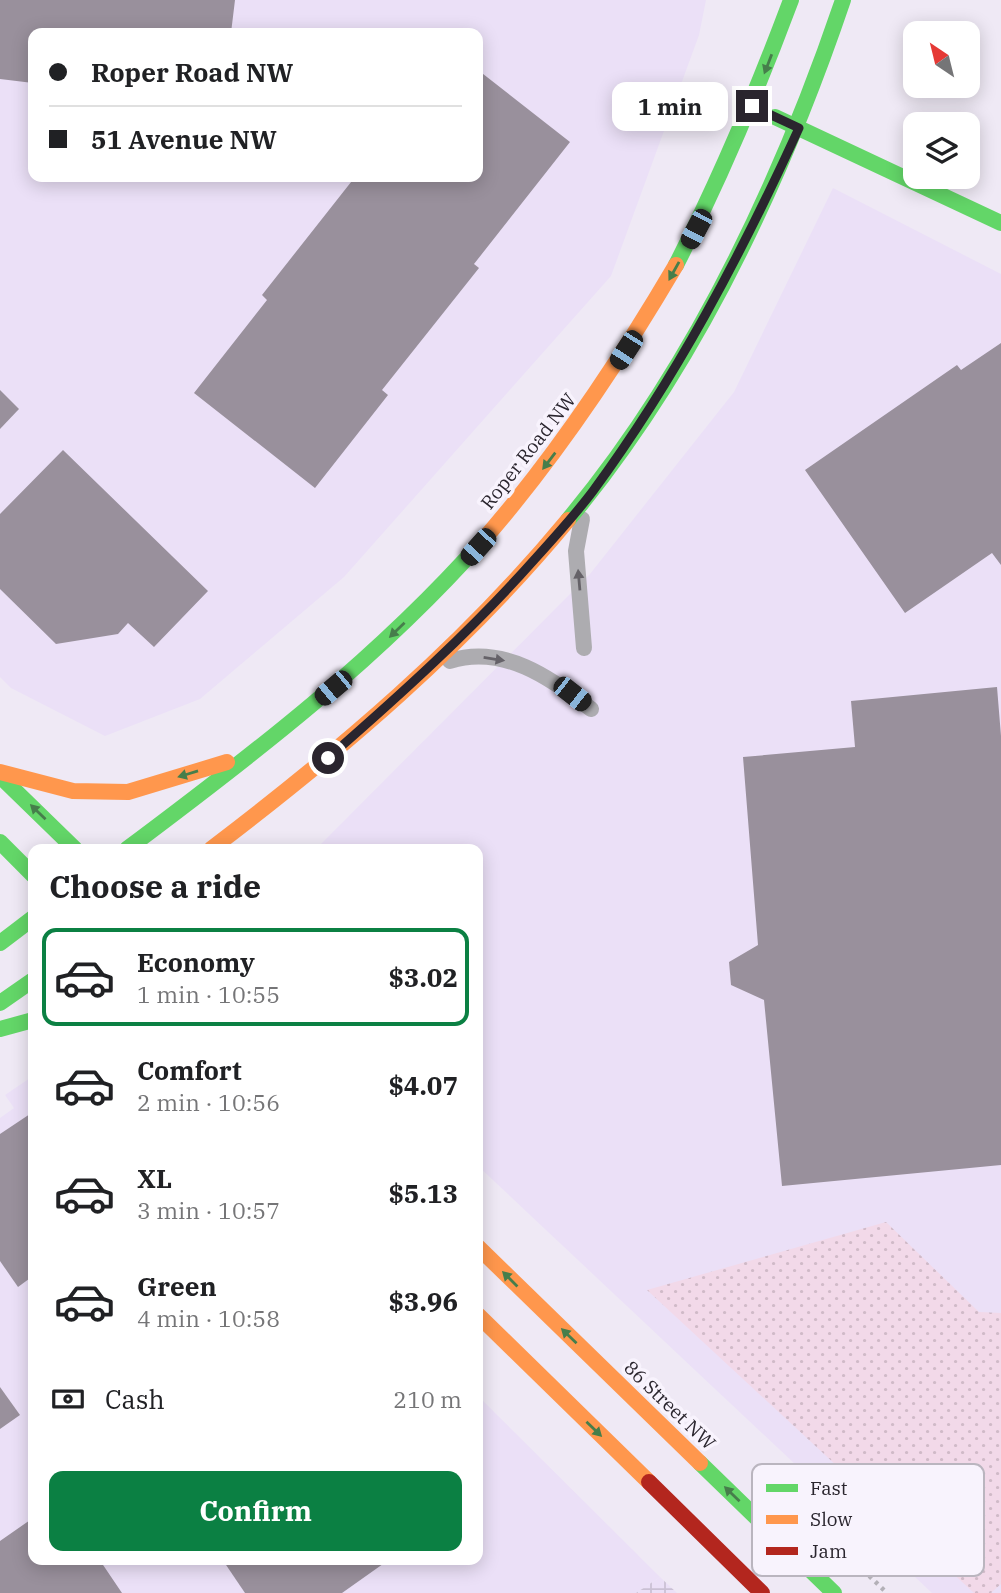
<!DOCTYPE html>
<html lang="en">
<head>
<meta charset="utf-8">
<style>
  body { margin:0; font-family:"IBM Plex Serif",serif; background:#f6f6f6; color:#202124; height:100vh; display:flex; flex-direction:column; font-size:26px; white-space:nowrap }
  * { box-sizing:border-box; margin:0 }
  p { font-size:23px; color:#757577 }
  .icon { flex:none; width:38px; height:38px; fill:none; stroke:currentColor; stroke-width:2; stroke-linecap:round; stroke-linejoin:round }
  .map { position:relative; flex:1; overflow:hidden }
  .details { position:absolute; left:28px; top:844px; width:455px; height:721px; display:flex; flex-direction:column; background:#fff; border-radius:14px; box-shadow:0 4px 18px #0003 }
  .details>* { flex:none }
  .guide { position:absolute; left:28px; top:28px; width:455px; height:154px; border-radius:14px; box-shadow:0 4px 18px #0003; display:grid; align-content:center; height:154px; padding:0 21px; background:#fff }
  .needle { width:46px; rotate:325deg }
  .fabs { position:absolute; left:903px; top:21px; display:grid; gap:14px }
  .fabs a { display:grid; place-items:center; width:77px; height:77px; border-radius:14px; background:#fff; box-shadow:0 4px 18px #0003; font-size:35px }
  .end { position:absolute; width:32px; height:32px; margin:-16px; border:9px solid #2a252e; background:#fff; box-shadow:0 0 0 4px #fff }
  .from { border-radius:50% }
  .bubble { position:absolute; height:49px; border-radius:14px; background:#fff; box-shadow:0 4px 18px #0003; font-size:23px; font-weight:700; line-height:49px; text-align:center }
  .car { position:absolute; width:21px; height:42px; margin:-21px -10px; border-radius:9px; box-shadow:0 0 5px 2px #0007; background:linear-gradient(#222 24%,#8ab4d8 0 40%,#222 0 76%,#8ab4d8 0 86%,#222 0) }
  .guide b { display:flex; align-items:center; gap:24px; height:66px; font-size:26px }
  .guide b+b { border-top:2px solid #e0e0e0 }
  .guide i { width:18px; height:18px; background:#202124 }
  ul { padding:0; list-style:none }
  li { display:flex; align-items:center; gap:21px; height:98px; margin:0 14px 10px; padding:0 7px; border:4px solid transparent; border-radius:14px }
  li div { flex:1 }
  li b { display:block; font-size:26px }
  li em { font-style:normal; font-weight:700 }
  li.selected { border-color:#0b8043 }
  li>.icon { width:63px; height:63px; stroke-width:1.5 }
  h2 { padding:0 21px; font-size:32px; line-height:84px }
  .pay { display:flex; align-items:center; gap:18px; height:77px; padding:0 21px; font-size:26px }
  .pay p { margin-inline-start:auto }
  .primary-button { display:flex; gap:14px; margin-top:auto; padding:14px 21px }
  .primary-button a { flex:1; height:80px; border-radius:14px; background:#0b8043; color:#fff; font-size:28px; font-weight:700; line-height:80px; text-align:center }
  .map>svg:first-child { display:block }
  .built { fill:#ebe0f7; fill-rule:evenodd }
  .industrial { fill:url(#industrial-grid) }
  .grass { fill:url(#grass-dots) }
  .building { fill:#99909c }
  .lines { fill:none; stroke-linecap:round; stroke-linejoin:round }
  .path { stroke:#b3b0b7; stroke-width:4.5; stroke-dasharray:3.5 5; stroke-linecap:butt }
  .lane { stroke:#adacb0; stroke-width:16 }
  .fast { stroke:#63d668; stroke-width:16 }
  .slow { stroke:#ff974d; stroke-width:16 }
  .jam { stroke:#b3261e; stroke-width:16 }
  .oneway { fill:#467e4b }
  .oneway2 { fill:#656268 }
  .route { stroke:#2a252e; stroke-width:9 }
  .labels { text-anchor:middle; stroke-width:7; stroke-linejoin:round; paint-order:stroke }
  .street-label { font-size:19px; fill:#2a252e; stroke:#f8f3fd }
  .key { fill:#f8f3fd; stroke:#bab5bf; stroke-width:2 }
  .key-label { font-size:19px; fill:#2a252e }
</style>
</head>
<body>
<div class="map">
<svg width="1001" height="1593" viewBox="0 0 1001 1593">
  <defs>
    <pattern id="industrial-grid" width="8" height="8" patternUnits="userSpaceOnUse" patternTransform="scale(1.75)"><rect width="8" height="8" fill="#ebe0f7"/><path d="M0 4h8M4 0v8" fill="none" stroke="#cac0d4"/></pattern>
    <pattern id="grass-dots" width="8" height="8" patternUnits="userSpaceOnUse" patternTransform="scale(1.75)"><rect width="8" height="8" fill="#f2d9e9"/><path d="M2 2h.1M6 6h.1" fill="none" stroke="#d0bac8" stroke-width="1.8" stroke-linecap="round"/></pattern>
  </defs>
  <rect width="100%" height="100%" fill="#efe9f5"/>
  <g class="built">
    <path d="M 0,0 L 706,0 L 699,35 L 611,276 L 344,577 L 200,699 L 105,736 L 11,688 L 0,677 ZM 33,33 L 478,33 L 478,177 L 33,177 Z"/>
    <polygon points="833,188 1001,274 1001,1593 932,1593 478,1166 478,849 316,849 590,574 734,392"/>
    <polygon points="33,1076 33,1559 478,1559 478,1396 660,1577 636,1593 0,1593 0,1118 14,1108 5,1095"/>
  </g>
  <polygon class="industrial" points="660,1577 677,1593 636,1593"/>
  <polygon class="grass" points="886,1222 979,1312 1001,1313 1001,1584 991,1593 974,1593 647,1290"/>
  <g class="building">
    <polygon points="0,0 235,0 231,33 33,33 33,83 0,79"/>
    <polygon points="478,70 570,142 474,264 479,268 382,390 388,395 315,488 194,393 267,300 262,295 355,177 478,177"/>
    <polygon points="1001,343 1001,565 992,553 905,613 805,470 957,365 961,370"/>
    <polygon points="0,390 19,409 0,429"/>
    <polygon points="63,450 208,591 154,647 128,623 118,634 56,644 0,589 0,514"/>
    <polygon points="997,687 1001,736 1001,1165 782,1186 764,1000 731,985 729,962 758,945 743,757 855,747 851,701"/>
    <polygon points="33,1112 33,1276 18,1287 0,1261 0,1134"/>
    <polygon points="0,1387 20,1415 0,1429"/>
    <polygon points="33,1518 33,1559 99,1559 122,1593 0,1593 0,1541"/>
    <polygon points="222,1559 390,1559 342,1593 245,1593"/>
  </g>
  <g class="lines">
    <polyline class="path" points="770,1483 779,1489 887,1593"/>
    <g class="lane">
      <polyline points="582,519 576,551 584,648"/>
      <path d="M 450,661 C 503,644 551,678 591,709"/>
    </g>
    <g class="fast">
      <polyline points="775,117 1001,223"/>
      <path d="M 676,265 C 720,179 757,91 791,0"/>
      <path d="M 568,520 C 692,371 781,183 843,0"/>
      <polyline points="0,776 75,849"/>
      <polyline points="0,842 33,875"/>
      <path d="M 127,849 C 254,754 379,658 484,539"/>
      <polyline points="0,943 33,918"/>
      <polyline points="0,1003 33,980"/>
      <polyline points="0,1029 33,1020"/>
      <polyline points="700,1463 834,1593"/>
    </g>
    <g class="slow">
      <path d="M 484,539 C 558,454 619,362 676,265"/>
      <polyline points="0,772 73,791 128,792 227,762"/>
      <path d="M 211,849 C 340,751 464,646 568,520"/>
      <polyline points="478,1247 700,1463"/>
      <polyline points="478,1315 649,1482"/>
    </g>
    <polyline class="jam" points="649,1482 762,1593"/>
  </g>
  <defs><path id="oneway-solid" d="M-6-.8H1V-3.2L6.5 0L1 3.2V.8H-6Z" transform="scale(1.75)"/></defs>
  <g class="oneway">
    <use href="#oneway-solid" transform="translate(768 64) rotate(111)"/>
    <use href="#oneway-solid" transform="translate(674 271) rotate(119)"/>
    <use href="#oneway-solid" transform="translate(549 461) rotate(127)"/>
    <use href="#oneway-solid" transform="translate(397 630) rotate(136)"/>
    <use href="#oneway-solid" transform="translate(188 774) rotate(163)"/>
    <use href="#oneway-solid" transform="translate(38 812) rotate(-136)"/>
    <use href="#oneway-solid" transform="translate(510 1279) rotate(-135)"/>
    <use href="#oneway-solid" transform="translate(569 1336) rotate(-136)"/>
    <use href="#oneway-solid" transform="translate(594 1429) rotate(44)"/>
    <use href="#oneway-solid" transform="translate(732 1494) rotate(-136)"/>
  </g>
  <g class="oneway2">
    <use href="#oneway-solid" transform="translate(579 580) rotate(-95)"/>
    <use href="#oneway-solid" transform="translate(494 659) rotate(9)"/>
  </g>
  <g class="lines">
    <path class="route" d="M 328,758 C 400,695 471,631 534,560 C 554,538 575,515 593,491 C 676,378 741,255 799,128 L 752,106"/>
  </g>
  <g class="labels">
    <g class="street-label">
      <text transform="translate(528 451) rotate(-52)" y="7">Roper Road NW</text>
      <text transform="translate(670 1405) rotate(44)" y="7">86 Street NW</text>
    </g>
  </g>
  <rect x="752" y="1464" width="232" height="112" rx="10" class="key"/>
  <rect x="766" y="1484" width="32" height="8" fill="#63d668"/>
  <rect x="766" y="1515" width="32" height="9" fill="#ff974d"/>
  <rect x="766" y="1547" width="32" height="8" fill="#b3261e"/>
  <g class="key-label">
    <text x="810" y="1495">Fast</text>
    <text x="810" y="1526">Slow</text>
    <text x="810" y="1558">Jam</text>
  </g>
</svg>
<div class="fabs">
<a><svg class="needle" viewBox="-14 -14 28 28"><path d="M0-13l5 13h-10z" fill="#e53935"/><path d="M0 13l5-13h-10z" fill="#757577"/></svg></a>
<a><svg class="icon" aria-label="layers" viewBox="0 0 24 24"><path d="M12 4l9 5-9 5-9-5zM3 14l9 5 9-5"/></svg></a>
</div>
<i class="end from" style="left:328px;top:758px"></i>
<i class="end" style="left:752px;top:106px"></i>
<div class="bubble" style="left:612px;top:82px;width:116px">1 min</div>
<i class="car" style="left:696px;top:229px;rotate:208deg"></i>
<i class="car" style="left:626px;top:350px;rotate:213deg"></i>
<i class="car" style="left:478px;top:547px;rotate:222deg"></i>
<i class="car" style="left:333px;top:688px;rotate:230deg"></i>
<i class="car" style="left:572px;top:694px;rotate:128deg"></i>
<div class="guide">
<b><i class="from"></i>Roper Road NW</b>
<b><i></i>51 Avenue NW</b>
</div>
<section class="details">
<h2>Choose a ride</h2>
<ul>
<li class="selected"><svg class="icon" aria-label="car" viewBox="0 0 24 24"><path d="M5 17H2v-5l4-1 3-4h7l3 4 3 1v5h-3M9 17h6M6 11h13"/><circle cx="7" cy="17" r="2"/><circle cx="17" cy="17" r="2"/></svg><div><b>Economy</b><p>1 min · 10:55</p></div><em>$3.02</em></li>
<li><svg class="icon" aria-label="car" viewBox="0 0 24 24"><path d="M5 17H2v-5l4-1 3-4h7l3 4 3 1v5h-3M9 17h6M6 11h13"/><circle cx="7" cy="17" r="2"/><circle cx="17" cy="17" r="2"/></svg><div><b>Comfort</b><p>2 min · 10:56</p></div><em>$4.07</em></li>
<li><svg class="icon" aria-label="car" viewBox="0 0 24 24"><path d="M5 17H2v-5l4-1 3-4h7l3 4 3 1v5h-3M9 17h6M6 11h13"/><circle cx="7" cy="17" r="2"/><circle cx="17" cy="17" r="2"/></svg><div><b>XL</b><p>3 min · 10:57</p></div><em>$5.13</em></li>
<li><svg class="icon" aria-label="car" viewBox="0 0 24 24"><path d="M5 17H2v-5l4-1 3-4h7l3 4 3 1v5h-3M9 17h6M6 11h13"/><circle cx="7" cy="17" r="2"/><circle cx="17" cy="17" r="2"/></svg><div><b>Green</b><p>4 min · 10:58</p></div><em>$3.96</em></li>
</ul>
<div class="pay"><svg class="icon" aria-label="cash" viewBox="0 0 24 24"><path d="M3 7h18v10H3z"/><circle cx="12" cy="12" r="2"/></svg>Cash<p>210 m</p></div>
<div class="primary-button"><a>Confirm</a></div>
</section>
</div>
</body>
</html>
